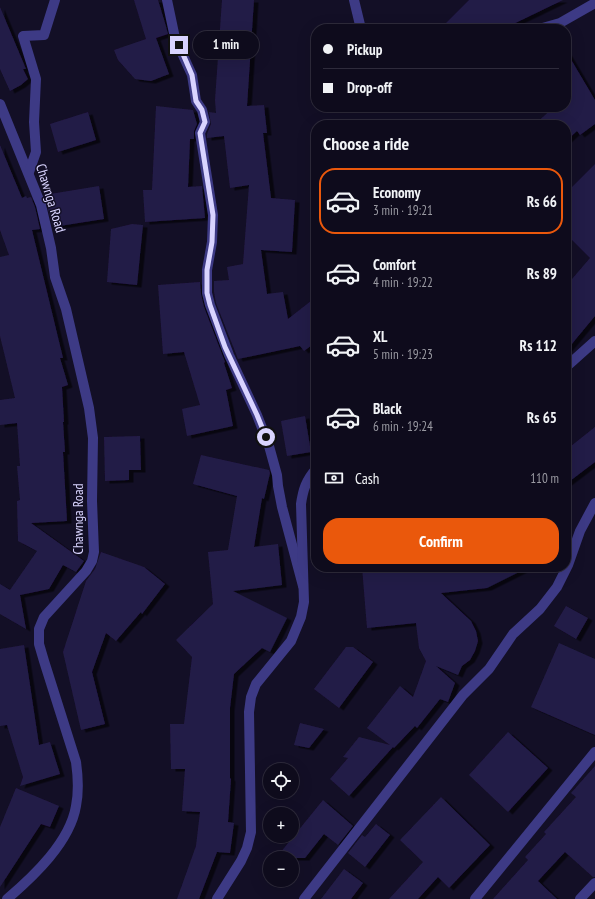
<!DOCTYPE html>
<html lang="en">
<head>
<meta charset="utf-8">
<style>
  body { margin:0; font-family:"PT Sans Narrow",sans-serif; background:#171425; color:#f1f3f6; height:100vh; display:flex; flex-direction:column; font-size:15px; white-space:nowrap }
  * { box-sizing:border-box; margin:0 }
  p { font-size:13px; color:#9b9ba3 }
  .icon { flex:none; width:22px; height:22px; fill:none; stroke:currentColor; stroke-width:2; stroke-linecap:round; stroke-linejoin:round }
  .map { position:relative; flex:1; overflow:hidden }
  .drawer { position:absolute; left:311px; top:120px; width:260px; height:452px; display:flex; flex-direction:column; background:#0e0b1c; border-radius:16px; box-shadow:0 4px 16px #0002,0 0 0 1px #2e2b3b }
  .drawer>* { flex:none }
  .top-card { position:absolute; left:311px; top:24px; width:260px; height:88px; border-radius:16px; box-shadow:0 4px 16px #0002,0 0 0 1px #2e2b3b; display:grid; align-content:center; height:88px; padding:0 12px; background:#0e0b1c }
  .buttons { position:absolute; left:263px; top:763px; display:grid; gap:8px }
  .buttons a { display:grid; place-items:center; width:36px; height:36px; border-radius:50%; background:#0e0b1c; box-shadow:0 4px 16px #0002,0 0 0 1px #2e2b3b; font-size:20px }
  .end { position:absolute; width:18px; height:18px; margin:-9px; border:5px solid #d9d4ff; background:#111; box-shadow:0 0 0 2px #111 }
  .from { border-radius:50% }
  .bubble { position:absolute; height:28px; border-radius:14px; background:#0e0b1c; box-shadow:0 4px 16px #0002,0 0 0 1px #2e2b3b; font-size:13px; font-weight:800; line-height:28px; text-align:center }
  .top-card b { display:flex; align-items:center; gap:14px; height:38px; font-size:15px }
  .top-card b+b { border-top:1px solid #2e2b3b }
  .top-card i { width:10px; height:10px; background:#f1f3f6 }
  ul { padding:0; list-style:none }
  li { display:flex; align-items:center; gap:12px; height:66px; margin:0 8px 6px; padding:0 4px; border:2px solid transparent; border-radius:16px }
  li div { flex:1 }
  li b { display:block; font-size:15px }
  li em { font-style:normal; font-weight:800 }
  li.current { border-color:#ea580c }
  li>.icon { width:36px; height:36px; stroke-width:1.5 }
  h2 { padding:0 12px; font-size:18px; line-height:48px }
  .pay { display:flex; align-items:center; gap:10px; height:44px; padding:0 12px; font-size:15px }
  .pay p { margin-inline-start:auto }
  .cta { display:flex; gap:8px; margin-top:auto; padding:8px 12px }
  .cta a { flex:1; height:46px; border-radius:16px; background:#ea580c; color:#fff; font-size:16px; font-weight:800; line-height:46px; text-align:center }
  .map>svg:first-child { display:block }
  .building { fill:#241b47; filter:url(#shadow) }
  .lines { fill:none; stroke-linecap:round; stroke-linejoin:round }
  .street { stroke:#3d3a85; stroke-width:10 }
  .route { stroke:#d9d4ff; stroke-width:5 }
  .labels { text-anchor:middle; stroke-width:3; stroke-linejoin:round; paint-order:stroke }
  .street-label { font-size:14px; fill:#d9d4ff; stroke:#130f26 }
</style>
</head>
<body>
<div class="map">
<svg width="595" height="899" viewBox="0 0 595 899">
  <defs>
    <filter id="shadow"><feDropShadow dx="4.5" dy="2.5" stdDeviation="0" flood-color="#0009"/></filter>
  </defs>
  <rect width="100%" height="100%" fill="#130f26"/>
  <g class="building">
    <polygon points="134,0 158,0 165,23 168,34 156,38 169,74 151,81 135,79 118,60 114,50 146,39"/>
    <polygon points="222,0 254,0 247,106 264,105 267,133 263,133 271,198 295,200 292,252 261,250 267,294 283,292 288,319 316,297 316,342 304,351 300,346 238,359 216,303 214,292 214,281 229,280 227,267 243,264 249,185 230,188 224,136 207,138 207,134 211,124 209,112 216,113 215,100"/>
    <polygon points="469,0 563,0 503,29 440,29"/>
    <polygon points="0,7 26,69 23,69 28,79 21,85 10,91 0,69"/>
    <polygon points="566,51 595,100 595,124 580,135 577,131 566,141 566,125 534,125 554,107 566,107"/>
    <polygon points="156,106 193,110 197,124 194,131 194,139 190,139 188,187 202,186 205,218 145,222 143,190 152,190"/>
    <polygon points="88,112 96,140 58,152 50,124"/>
    <polygon points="0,145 22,198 26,196 27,198 31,197 35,207 40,229 32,230 63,358 60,358 68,385 62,387 64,422 63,422 65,452 63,452 67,521 31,523 84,561 76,572 63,565 49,589 20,595 26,629 0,614 0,584 10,590 37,551 18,541 17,501 20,500 17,466 20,466 17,423 0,425 0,400 15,398 0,336 0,257 9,255 0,230"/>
    <polygon points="595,164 595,316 566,351 566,286 590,258 566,234 566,193"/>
    <polygon points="99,186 104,219 53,227 44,195"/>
    <polygon points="132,224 143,225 137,285 107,282 111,229"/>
    <polygon points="200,282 201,294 204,307 225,362 224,363 232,388 226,390 233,426 187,436 182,409 200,405 184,352 163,354 158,285"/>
    <polygon points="305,416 311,452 287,456 281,421"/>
    <polygon points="595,427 595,462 566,484 566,450"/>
    <polygon points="140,436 141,470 129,470 129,480 105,481 104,437"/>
    <polygon points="201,455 269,470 270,473 264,499 262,498 254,547 278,544 282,585 233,591 287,618 270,652 262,648 234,674 230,708 230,778 231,779 228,822 234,823 230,853 217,852 199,899 177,899 196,846 200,812 182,811 185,769 171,769 170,724 184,724 192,657 176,640 213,604 208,552 228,550 237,496 193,484"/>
    <polygon points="101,552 144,567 165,584 142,614 141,612 116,641 106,633 92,672 105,724 81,730 63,652 86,581 95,569"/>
    <polygon points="362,567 529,567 487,588 441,593 471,621 476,631 478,641 475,651 470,660 462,666 458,675 436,666 455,683 448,702 440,699 417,728 415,726 394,748 393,747 349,796 330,779 348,758 343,757 359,737 390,745 367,728 400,686 413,697 426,661 419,648 416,623 367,628"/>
    <polygon points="566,606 588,618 576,639 554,626"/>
    <polygon points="559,643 595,659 595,735 531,707"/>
    <polygon points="24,645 39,745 50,742 60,774 20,786 23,777 7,725 0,726 0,649"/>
    <polygon points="346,647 353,647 373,662 339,708 314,689"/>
    <polygon points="300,723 324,729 309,748 294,745"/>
    <polygon points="508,732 548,768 508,812 469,775"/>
    <polygon points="595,766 595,877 593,877 565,852 538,881 557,899 493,899 528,860 525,857 546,834 544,832 576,797 571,793"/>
    <polygon points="16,788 59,806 50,827 41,824 0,887 0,827"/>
    <polygon points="441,797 490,845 449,888 438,877 418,899 389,899 423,862 400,840"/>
    <polygon points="323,800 353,826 338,845 324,834 305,858 276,858"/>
    <polygon points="376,824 390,835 365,867 348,853 362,835 365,837"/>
    <polygon points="344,869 363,883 351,899 321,899"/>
  </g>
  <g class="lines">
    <g class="street">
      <polyline points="167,0 175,38 192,75 196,101 202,110 205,122 200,133 213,215 212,242 207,270 207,293 210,305 229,355 257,415 269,446 277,475 278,486 282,507 303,586"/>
      <polyline points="354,0 361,29"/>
      <polyline points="539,29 560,23 595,3"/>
      <path d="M 0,104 L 41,205 L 51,248 L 55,277 L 66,309 L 89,408 L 93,438 L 92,501 L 94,552 L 92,561 L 86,571 L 44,617 L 39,629 L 39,644 L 44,661 L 76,762 C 78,776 79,791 76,806 C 70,842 34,876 7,899"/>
      <polyline points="29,172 36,152 34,122 36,79 23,36 44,35 55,0"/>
      <polyline points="566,367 595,341"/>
      <path d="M 217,899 L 241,861 L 247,848 L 251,832 L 249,712 L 251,697 L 256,684 L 291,641 L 301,617 L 304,602 L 301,504 C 303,490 306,480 316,469"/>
      <polyline points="304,899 463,695 489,669 513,634 540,609 557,587 568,565 580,531 595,503"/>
      <polyline points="475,899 595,752"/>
      <polyline points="580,899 595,883"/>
    </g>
  </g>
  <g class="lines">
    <polyline class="route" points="179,45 192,75 196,101 202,110 205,122 200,133 213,215 212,242 207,270 207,293 210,305 225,347 257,415 266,437"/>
  </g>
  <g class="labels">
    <g class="street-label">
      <text transform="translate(51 198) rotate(73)" y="5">Chawnga Road</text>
      <text transform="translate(78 519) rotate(-90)" y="5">Chawnga Road</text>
    </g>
  </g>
</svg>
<div class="buttons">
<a><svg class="icon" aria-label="locate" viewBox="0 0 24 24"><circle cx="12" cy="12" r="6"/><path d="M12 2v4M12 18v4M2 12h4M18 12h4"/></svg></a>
<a>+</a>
<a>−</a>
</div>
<i class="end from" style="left:266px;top:437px"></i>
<i class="end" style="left:179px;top:45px"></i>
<div class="bubble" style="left:193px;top:31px;width:66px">1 min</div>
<div class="top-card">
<b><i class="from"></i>Pickup</b>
<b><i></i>Drop-off</b>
</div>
<section class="drawer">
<h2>Choose a ride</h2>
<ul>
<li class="current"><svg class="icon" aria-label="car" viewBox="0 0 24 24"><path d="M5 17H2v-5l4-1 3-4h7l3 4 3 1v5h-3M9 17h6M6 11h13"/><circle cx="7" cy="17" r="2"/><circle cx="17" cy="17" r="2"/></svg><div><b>Economy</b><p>3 min · 19:21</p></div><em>Rs 66</em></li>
<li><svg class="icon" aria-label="car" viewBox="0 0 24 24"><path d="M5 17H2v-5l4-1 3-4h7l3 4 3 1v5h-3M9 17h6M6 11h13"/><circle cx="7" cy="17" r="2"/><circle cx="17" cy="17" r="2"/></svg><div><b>Comfort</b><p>4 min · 19:22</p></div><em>Rs 89</em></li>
<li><svg class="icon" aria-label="car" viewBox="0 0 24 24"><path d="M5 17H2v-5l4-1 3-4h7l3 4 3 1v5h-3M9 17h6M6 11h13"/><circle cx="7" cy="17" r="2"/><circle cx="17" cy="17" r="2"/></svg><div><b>XL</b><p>5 min · 19:23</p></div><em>Rs 112</em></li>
<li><svg class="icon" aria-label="car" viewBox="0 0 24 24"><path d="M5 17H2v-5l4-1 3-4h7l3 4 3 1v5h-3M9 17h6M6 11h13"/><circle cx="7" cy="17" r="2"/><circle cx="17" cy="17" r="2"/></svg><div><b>Black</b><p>6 min · 19:24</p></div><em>Rs 65</em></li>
</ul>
<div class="pay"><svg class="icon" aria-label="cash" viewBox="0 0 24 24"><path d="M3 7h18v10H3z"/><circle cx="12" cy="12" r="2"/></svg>Cash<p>110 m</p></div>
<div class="cta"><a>Confirm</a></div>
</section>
</div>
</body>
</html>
